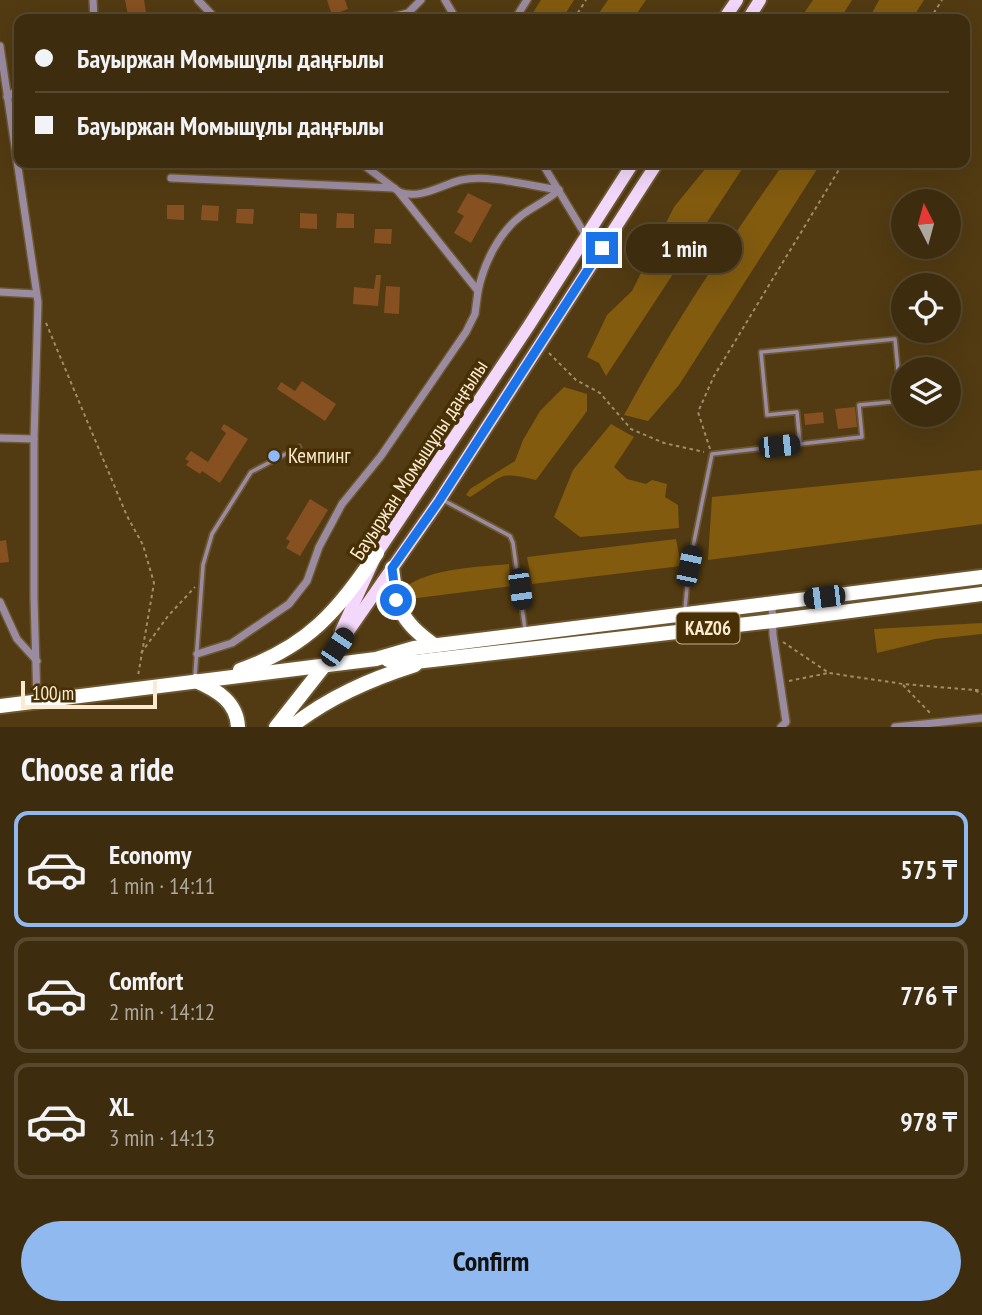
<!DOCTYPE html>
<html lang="en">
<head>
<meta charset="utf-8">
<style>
  body { margin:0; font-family:"PT Sans Narrow",sans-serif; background:#453417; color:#f1f3f6; height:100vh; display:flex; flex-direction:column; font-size:26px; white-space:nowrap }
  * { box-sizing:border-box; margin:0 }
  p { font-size:23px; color:#ada79e }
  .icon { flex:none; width:38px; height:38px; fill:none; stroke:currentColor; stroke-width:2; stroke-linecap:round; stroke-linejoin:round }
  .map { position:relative; height:727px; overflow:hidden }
  .sheet { display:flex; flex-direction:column; background:#3e2c0e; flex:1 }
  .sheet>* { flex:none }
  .hud { position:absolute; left:14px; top:14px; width:956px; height:154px; border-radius:14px; box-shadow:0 7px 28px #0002,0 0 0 2px #57482e; display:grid; align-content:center; height:154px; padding:0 21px; background:#3e2c0e }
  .needle { width:46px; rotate:354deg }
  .buttons { position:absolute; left:891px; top:189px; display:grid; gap:14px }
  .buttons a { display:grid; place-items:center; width:70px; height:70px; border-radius:50%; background:#3e2c0e; box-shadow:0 7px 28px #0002,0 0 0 2px #57482e; font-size:35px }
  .scale { position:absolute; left:21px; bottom:18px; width:136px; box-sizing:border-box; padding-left:7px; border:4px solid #fceacf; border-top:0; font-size:19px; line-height:24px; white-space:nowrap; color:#fceacf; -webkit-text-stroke:5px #473005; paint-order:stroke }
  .end { position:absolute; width:32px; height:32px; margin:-16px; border:9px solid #1a73e8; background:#fff; box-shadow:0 0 0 4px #fff }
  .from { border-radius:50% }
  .bubble { position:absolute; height:49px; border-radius:24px; background:#3e2c0e; box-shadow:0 7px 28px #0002,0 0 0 2px #57482e; font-size:23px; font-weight:700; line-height:49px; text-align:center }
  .car { position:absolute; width:21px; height:42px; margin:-21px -10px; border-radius:9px; box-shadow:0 0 5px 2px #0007; background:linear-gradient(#222 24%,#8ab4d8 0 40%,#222 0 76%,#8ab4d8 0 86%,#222 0) }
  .hud b { display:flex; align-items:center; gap:24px; height:66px; font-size:26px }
  .hud b+b { border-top:2px solid #57482e }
  .hud i { width:18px; height:18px; background:#f1f3f6 }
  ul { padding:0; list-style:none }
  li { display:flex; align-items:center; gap:21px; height:116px; margin:0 14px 10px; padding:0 7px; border:4px solid #57482e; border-radius:14px }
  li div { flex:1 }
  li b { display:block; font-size:26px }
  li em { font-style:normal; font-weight:700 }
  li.current { border-color:#90b9f0 }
  li>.icon { width:63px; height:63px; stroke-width:1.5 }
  h2 { padding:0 21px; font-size:32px; line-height:84px }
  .action { display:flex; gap:14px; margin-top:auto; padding:14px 21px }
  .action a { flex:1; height:80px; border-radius:42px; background:#90b9f0; color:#111; font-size:28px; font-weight:700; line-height:80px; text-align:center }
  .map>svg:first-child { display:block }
  .green { fill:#825b0f }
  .building { fill:#875020 }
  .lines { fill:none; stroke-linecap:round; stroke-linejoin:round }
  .lane-casing { stroke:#6d5730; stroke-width:7 }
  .street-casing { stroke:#6d5730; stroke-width:10 }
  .primary-casing { stroke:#6d5730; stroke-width:16 }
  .highway-casing { stroke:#6d5730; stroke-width:18 }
  .path { stroke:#a18c69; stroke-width:2; stroke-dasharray:3.5 3.5; stroke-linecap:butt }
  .lane { stroke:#9b8ba0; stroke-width:3.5 }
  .street { stroke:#9b8ba0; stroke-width:7 }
  .primary { stroke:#f3d8fb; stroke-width:12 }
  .highway { stroke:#fff; stroke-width:14 }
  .route { stroke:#1a73e8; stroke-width:9 }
  .poi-dot { fill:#8cb9fc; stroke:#473005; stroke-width:2.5 }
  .labels { text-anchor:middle; stroke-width:7; stroke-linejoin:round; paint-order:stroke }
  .shield { fill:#473005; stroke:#c6b292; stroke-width:2 }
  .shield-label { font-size:19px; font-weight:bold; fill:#fceacf }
  .poi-label { font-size:21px; fill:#fceacf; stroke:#473005; text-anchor:start }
  .street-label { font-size:21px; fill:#fceacf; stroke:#473005 }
</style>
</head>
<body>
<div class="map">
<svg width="982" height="727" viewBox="0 0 982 727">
  <rect width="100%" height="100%" fill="#523b12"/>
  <g class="green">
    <polygon points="541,0 574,0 562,19 529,19"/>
    <polygon points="608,0 646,0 633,19 595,19"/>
    <polygon points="813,0 852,0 840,19 800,19"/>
    <polygon points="879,0 924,0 912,19 869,19"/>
    <polygon points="710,163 746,163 606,376 599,363 587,357 607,315 632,291 674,207"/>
    <path d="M 784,163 L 821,163 L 679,385 L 648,421 L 624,415 C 671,328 727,244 784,163 Z"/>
    <path d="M 564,387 L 587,394 L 587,411 L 536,480 C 495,470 504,477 470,497 L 466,495 L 470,489 L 515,461 L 523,440 L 540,411 Z"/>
    <polygon points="611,424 634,437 614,467 627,479 646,484 652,480 667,484 665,497 678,505 679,528 580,537 554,517 573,470"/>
    <polygon points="982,470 982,524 708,560 712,497"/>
    <polygon points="676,539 681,566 532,584 527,557"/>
    <path d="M 509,564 L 511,586 L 402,600 L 396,594 C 426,567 471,568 509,564 Z"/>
    <polygon points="982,623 982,634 935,639 877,653 874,629"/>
  </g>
  <g class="building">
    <polygon points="125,0 144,0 146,12 128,15"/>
    <polygon points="327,0 345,0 348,9 332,15"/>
    <polygon points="468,193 492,205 471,243 454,233 464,216 457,212"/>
    <polygon points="167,205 184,205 184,220 167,219"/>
    <polygon points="202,205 219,206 218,221 201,220"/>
    <polygon points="237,209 254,209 253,224 236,223"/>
    <polygon points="300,213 317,214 317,229 300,228"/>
    <polygon points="337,213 354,214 354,228 336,228"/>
    <polygon points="375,229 392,229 391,244 374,243"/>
    <polygon points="376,275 381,275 378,306 353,304 354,287 374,289"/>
    <polygon points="386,286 400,287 399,314 384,313"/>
    <polygon points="302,381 336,404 325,421 277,389 281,382 295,391"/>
    <polygon points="855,407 857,427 838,429 835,409"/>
    <polygon points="823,412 824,423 805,425 804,414"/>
    <polygon points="224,424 248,439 220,483 202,471 200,474 186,465 189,461 185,459 191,451 208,462 226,433 221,429"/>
    <polygon points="310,499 328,510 300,556 286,548 290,541 286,539"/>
    <polygon points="6,540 9,562 0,563 0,541"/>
  </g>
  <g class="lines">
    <defs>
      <g id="lane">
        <polyline points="443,500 510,536 513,543 525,629"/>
        <polyline points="685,609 689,566 712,454 862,437 859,405 901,401 895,339 761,352 767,415 797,412 800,444"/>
        <polyline points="195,676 203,565 212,534 251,472 299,447"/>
      </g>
      <g id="street">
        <polyline points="93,0 94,19"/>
        <polyline points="198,0 216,19"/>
        <polyline points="445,0 456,19"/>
        <polyline points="384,19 408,13 421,0"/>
        <polyline points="515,19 527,0"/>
        <polyline points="0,46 38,302 34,439 34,599 37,701"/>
        <polyline points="7,97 19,89"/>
        <path d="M 361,163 L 398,191 L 478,291 C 484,263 499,232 522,215 C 534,206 547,201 559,190"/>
        <polyline points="542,163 586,236 602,248"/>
        <polyline points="171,178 394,188"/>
        <path d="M 399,192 C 420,200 441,185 461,180 C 489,174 530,186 559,190"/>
        <polyline points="0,292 36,294"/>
        <polyline points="0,438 34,439"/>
        <polyline points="0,602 17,639 37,661"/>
        <polyline points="772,604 773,635 786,722 781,727"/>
        <polyline points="197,654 232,643 289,604 307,581 319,547 342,504 381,456 466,332 475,314 478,291"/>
        <polyline points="895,727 982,718"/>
      </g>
      <g id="primary">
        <polyline points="724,19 737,0"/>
        <polyline points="748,19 760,0"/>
        <polyline points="341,631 377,553 528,327 633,163"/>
        <polyline points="324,666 439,501 657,163"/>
      </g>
      <g id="highway">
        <path d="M 392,568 C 397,608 400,621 434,645"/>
        <polyline points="388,660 415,662 773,621 982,594"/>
        <path d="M 240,670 C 309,646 337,611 377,553"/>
        <path d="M 196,681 C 217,690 237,702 238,727"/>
        <polyline points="0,706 376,659 414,648 982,577"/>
        <polyline points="276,727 324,666"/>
        <path d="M 291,727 C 328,697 371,679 415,665"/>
      </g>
    </defs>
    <use href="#lane" class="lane-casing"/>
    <use href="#street" class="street-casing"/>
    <use href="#primary" class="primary-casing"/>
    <use href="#highway" class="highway-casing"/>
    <g class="path">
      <polyline points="574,19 586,0"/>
      <polyline points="930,19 942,0"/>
      <polyline points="46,323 127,516 143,545 154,583 138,676"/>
      <polyline points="549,353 576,380 600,393 631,429 664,443 704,452"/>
      <polyline points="710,449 698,412 714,376 843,163"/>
      <polyline points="783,642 829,673 903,684 974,690 982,694"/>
      <polyline points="141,653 168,616 195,587"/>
      <polyline points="789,681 828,673"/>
      <polyline points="903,685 931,714"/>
      <polyline points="975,690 982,690"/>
    </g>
    <use href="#lane" class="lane"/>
    <use href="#street" class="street"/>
    <use href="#primary" class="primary"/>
    <use href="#highway" class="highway"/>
  </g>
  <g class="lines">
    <polyline class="route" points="396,600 392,568 439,501 602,248"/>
  </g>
  <circle class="poi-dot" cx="274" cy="456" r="7"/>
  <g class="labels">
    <rect class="shield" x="676.5" y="612.5" width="63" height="31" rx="5"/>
    <g class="shield-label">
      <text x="708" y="635">KАZ06</text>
    </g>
    <g class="poi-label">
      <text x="288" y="463">Кемпинг</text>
    </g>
    <g class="street-label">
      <text transform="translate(419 460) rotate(-57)" y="7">Бауыржан Момышұлы даңғылы</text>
    </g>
  </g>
</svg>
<div class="buttons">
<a><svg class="needle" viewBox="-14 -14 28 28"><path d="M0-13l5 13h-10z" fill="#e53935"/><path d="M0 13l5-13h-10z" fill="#ada79e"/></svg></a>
<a><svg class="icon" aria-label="locate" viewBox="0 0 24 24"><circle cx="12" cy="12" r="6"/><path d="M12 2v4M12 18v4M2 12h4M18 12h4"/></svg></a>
<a><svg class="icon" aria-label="layers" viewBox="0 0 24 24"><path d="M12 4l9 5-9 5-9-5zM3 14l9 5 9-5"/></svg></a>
</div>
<div class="scale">100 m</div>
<i class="end from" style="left:396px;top:600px"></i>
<i class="end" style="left:602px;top:248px"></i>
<div class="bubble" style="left:626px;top:224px;width:116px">1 min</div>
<i class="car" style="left:779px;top:446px;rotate:84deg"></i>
<i class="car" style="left:689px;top:566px;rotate:12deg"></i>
<i class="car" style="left:520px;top:589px;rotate:172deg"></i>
<i class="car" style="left:824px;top:597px;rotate:263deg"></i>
<i class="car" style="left:337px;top:647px;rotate:34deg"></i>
<div class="hud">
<b><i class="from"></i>Бауыржан Момышұлы даңғылы</b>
<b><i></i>Бауыржан Момышұлы даңғылы</b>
</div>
</div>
<section class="sheet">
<h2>Choose a ride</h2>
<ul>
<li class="current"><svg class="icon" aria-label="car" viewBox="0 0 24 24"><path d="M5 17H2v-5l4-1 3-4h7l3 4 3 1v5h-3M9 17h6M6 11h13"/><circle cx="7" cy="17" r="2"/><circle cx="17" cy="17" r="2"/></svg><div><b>Economy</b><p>1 min · 14:11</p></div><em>575 ₸</em></li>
<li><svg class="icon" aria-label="car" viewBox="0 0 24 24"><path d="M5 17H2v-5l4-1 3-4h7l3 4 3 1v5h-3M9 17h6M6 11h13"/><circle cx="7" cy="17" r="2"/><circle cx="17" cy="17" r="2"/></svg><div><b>Comfort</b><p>2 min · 14:12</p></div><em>776 ₸</em></li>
<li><svg class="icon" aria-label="car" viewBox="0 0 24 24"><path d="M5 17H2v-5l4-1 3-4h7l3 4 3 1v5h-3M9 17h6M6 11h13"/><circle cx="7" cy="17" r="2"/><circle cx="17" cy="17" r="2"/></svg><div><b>XL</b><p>3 min · 14:13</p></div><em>978 ₸</em></li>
</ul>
<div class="action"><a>Confirm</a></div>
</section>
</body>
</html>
